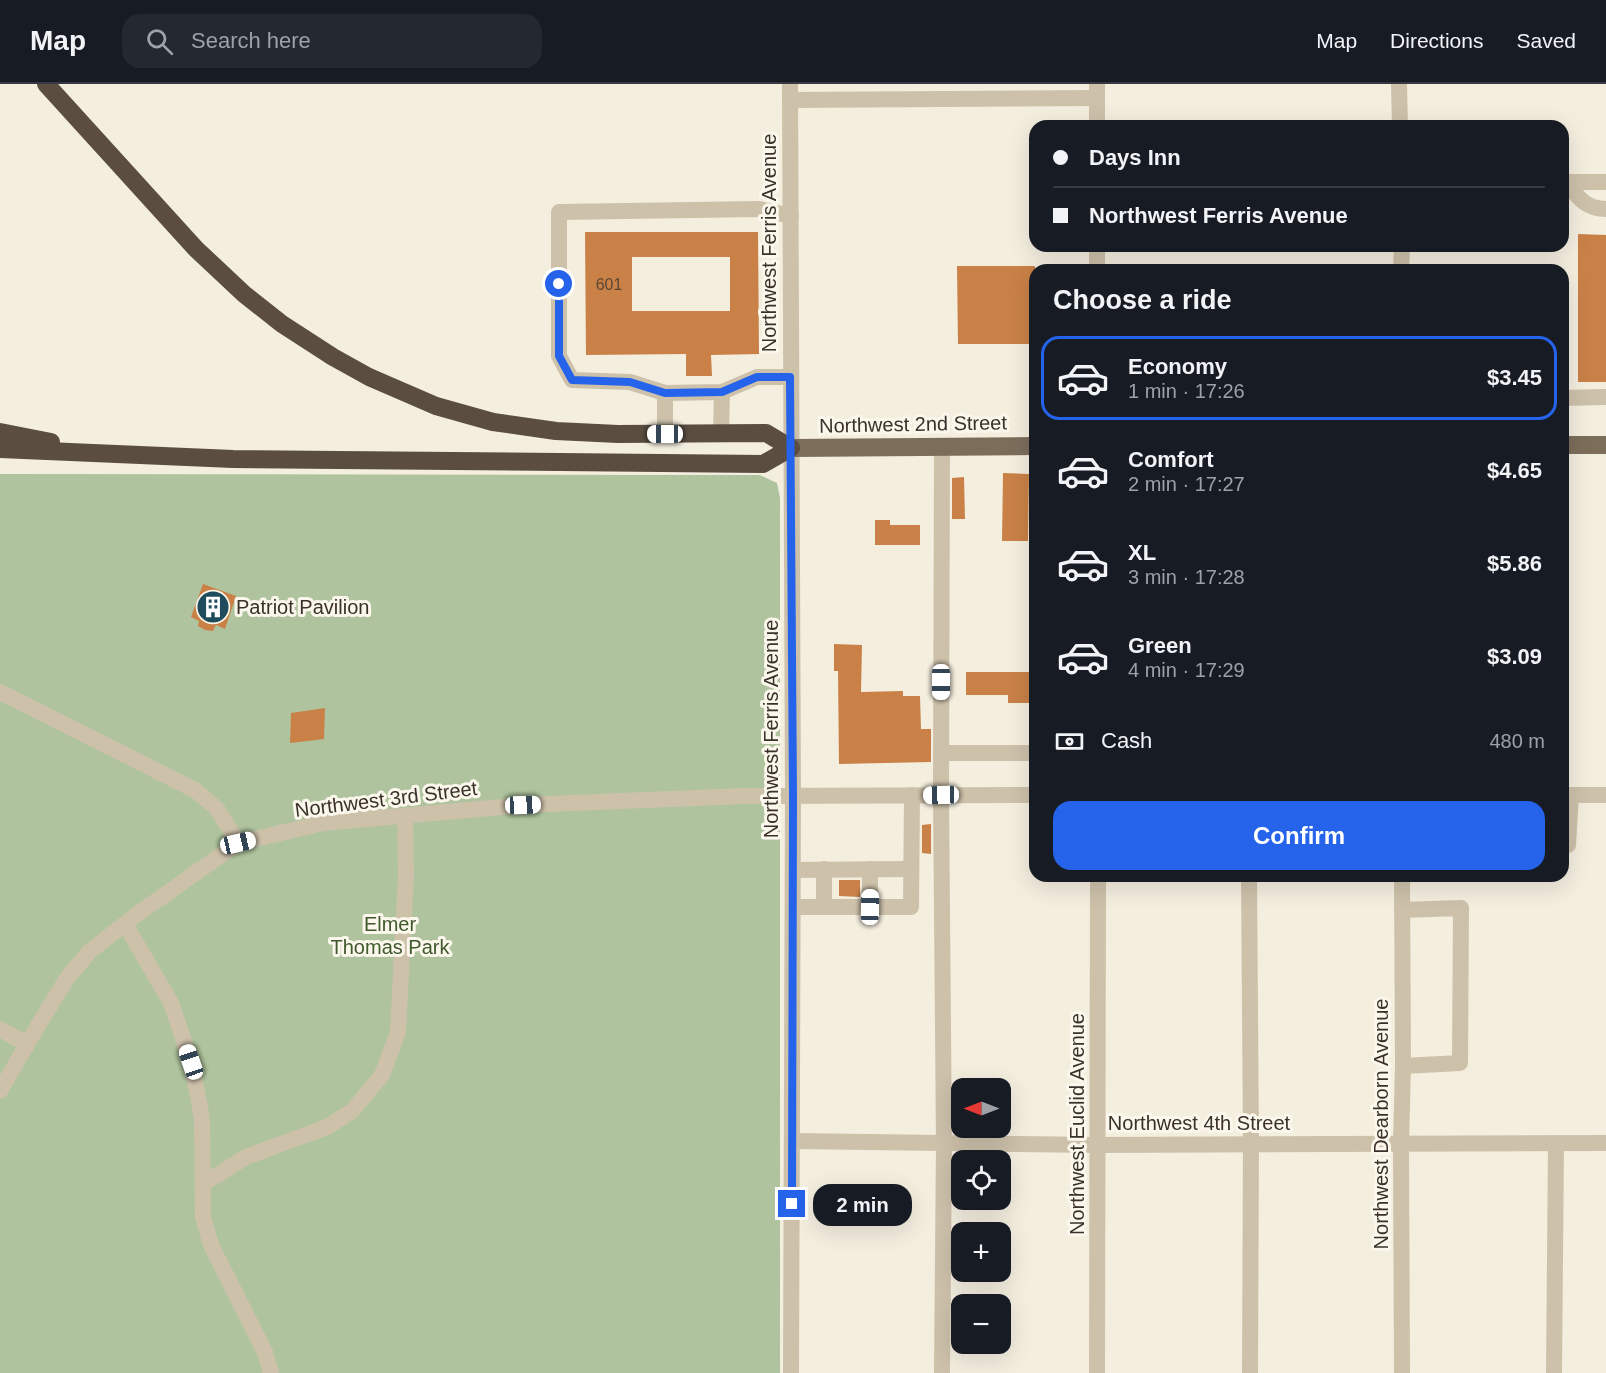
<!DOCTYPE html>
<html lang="en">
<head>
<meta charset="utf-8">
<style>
  body { margin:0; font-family:Helvetica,sans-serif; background:#242831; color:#f1f3f6; height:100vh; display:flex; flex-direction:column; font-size:22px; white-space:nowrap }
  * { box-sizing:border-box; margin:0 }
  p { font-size:20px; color:#9ea1a6 }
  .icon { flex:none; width:33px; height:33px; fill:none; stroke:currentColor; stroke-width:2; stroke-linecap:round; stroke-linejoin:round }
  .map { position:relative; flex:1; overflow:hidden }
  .side { position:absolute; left:1029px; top:180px; width:540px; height:618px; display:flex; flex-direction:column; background:#171b24; border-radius:18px; box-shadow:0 6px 24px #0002 }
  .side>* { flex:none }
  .top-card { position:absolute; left:1029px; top:36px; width:540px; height:132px; border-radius:18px; box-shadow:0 6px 24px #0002; display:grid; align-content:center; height:132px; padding:0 24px; background:#171b24 }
  .needle { width:39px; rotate:270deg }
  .controls { position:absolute; left:951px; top:994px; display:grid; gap:12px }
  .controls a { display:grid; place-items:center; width:60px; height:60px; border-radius:12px; background:#171b24; box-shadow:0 6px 24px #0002; font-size:30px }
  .end { position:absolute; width:27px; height:27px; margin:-14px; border:8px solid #2563eb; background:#fff; box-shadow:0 0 0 3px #fff }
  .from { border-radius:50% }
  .bubble { position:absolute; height:42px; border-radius:18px; background:#171b24; box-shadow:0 6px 24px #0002; font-size:20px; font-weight:600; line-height:42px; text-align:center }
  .car { position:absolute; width:18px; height:36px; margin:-18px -9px; border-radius:8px; box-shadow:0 0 4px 2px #0007; background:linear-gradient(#fff 24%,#345 0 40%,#fff 0 76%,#345 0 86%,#fff 0) }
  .top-card b { display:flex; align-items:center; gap:21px; height:57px; font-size:22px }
  .top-card b+b { border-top:2px solid #363941 }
  .top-card i { width:15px; height:15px; background:#f1f3f6 }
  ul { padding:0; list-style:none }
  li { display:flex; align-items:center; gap:18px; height:84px; margin:0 12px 9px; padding:0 12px; border:3px solid transparent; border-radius:18px }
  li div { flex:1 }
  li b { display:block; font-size:22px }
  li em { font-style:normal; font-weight:600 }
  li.on { border-color:#2563eb }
  li>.icon { width:54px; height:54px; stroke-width:1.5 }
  h2 { padding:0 24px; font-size:27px; line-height:72px }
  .pay { display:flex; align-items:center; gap:15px; height:66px; padding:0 24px; font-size:22px }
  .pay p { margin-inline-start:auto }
  .action { display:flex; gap:12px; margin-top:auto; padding:12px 24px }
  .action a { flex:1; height:69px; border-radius:18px; background:#2563eb; color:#fff; font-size:24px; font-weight:600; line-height:69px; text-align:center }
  header { display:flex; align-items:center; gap:36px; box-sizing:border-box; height:84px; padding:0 30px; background:#171b24; border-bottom:2px solid #363941 }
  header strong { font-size:28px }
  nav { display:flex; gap:33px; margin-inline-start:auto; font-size:21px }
  .search { width:420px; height:54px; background:#242831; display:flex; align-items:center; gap:15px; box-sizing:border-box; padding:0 21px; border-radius:18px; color:#9ea1a6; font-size:22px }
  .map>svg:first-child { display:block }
  .green { fill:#afc49e }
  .building { fill:#c98147; fill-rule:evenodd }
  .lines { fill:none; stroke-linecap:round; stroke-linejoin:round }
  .minor { stroke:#cdc1aa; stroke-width:16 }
  .major { stroke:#7c6d5b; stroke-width:18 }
  .highway { stroke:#5b4e41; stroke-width:18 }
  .route { stroke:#2563eb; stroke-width:8 }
  .labels { text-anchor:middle; stroke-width:6; stroke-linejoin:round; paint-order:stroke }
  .number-label { font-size:16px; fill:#5e4631 }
  .street-label { font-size:20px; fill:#3a322a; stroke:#fbf7ec }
  .poi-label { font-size:20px; fill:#3a322a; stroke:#fbf7ec; text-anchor:start }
  .park-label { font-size:20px; fill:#40592d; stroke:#fbf7ec }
</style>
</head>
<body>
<header>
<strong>Map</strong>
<div class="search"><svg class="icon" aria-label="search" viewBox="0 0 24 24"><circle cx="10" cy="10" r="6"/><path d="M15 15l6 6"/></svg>Search here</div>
<nav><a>Map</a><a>Directions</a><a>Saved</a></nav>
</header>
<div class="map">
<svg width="1606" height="1289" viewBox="0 0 1606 1289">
  <rect width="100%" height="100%" fill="#f4eedf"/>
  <polygon class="green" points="0,390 760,391 777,399 780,414 780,1289 0,1289"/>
  <g class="building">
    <path d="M 585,148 L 758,148 L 759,270 L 711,271 L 712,292 L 686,292 L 686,270 L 586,271 ZM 632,173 L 730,173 L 730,227 L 632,227 Z"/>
    <polygon points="1578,150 1606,151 1606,298 1578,298"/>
    <polygon points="957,182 1035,182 1035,260 958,260"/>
    <polygon points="1003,389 1029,390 1028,457 1002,457"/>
    <polygon points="964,393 965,435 952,435 952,394"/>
    <polygon points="875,436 890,436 890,441 920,441 920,461 875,461"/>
    <polygon points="203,500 236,512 225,545 216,541 213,547 205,546 198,542 199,537 191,533"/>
    <polygon points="834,560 862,561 861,608 903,607 903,612 920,612 921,645 931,645 931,678 839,680 838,587 834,587"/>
    <polygon points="966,588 1035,588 1035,619 1008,619 1008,611 966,611"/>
    <polygon points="325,624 324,655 290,659 291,629"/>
    <polygon points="931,740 931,770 922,769 922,741"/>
    <polygon points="839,796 860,796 860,813 839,812"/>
  </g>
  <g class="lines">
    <g class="minor">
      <polyline points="790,0 793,712 791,1289"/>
      <polyline points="1097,0 1097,42"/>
      <polyline points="1399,0 1400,42"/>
      <polyline points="790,16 1097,14"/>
      <polyline points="1563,98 1606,98"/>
      <path d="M 1566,98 C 1578,113 1585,125 1606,125"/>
      <polyline points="1097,162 1097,186"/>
      <polyline points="1401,186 1402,162"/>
      <polyline points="790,293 757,293 722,308 665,309 630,298 572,296 559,272 559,128 759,125 791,132"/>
      <polyline points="665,309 665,350"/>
      <polyline points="1563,314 1606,313"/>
      <polyline points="721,350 722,308"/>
      <polyline points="0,608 195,706 217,725 238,759"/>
      <polyline points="941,669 1035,669"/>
      <polyline points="1563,711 1606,711"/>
      <polyline points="1563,761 1568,761 1571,711"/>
      <polyline points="824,785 824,823"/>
      <polyline points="793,786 911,785"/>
      <polyline points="1249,792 1251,1059 1250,1289"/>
      <polyline points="1402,792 1403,982 1401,1061 1402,1289"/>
      <polyline points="793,823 911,823 912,711"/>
      <polyline points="870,823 870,785"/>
      <polyline points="1402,826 1461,824 1460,979 1403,982"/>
      <polyline points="125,840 171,919 191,978 202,1034 203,1133 211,1161 265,1268 271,1289"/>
      <polyline points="0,945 27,960"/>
      <polyline points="0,1007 43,933 68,893 90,867 139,829 238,759 323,739 523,721 743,712 1035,711"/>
      <polyline points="793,1057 1098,1061 1606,1059"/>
      <polyline points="203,1100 246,1073 327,1043 352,1027 382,991 398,948 406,791 405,732"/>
      <polyline points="942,1289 944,1060 941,711 942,362"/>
      <polyline points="1097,1289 1098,792"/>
      <polyline points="1554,1289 1556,1059"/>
    </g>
    <g class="major">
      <polyline points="1563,361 1606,361"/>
      <polyline points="791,364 1035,362"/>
    </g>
    <g class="highway">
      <polyline points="0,348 51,358"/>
      <polyline points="0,365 233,375 763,380 791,364 766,349 618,350 556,347 493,338 436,322 369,293 333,273 282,240 244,210 196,165 46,0"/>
    </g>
  </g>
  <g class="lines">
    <polyline class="route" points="559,200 559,272 572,296 630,298 665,309 722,308 757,293 790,293 793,712 792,1120"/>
  </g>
  <defs>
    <symbol id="building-disc" viewBox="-11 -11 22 22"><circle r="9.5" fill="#1e4c5d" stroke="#fbf7ec"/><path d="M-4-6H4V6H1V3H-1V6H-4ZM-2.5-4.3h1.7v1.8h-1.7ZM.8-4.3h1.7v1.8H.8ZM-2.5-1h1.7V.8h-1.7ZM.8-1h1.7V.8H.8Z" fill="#fff"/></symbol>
  </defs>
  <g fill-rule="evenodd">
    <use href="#building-disc" x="194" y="504" width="38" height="38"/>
  </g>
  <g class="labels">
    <g class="number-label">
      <text x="609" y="206">601</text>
    </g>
    <g class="street-label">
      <text transform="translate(769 159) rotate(-90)" y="7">Northwest Ferris Avenue</text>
      <text transform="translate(913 340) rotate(-1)" y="7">Northwest 2nd Street</text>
      <text transform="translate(771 645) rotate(-90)" y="7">Northwest Ferris Avenue</text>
      <text transform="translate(386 715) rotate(-7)" y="7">Northwest 3rd Street</text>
      <text x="1199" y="1046">Northwest 4th Street</text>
      <text transform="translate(1077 1040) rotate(-90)" y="7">Northwest Euclid Avenue</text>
      <text transform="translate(1381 1040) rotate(-90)" y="7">Northwest Dearborn Avenue</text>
    </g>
    <g class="poi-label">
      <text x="236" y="530">Patriot Pavilion</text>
    </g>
    <g class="park-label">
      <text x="390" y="847">Elmer<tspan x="390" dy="23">Thomas Park</tspan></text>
    </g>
  </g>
</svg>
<div class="controls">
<a><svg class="needle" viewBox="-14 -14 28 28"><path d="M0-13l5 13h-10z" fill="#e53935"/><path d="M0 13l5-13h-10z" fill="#9ea1a6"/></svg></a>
<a><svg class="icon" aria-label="locate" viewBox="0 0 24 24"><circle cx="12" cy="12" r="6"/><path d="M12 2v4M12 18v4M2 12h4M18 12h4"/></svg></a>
<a>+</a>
<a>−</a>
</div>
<i class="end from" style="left:559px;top:200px"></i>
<i class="end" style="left:792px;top:1120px"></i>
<div class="bubble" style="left:813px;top:1100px;width:99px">2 min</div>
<i class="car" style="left:665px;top:350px;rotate:270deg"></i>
<i class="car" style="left:941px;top:598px;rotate:180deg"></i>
<i class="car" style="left:941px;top:711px;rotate:269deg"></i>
<i class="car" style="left:523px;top:721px;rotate:88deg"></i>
<i class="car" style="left:238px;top:759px;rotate:77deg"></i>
<i class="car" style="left:870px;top:823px;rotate:1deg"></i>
<i class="car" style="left:191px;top:978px;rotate:341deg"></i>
<div class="top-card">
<b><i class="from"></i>Days Inn</b>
<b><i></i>Northwest Ferris Avenue</b>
</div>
<section class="side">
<h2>Choose a ride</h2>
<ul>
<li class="on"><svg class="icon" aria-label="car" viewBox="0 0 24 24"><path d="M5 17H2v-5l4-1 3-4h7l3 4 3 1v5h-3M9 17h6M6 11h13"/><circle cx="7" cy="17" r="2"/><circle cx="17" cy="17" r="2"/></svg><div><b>Economy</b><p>1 min · 17:26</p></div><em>$3.45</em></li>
<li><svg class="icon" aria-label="car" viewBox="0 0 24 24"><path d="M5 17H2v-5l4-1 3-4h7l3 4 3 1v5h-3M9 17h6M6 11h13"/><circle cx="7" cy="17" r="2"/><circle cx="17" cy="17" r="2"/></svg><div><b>Comfort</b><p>2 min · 17:27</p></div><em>$4.65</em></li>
<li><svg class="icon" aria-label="car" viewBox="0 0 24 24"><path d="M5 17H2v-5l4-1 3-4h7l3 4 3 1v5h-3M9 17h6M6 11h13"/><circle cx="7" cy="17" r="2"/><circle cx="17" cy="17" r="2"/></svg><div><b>XL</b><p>3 min · 17:28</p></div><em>$5.86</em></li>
<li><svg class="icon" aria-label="car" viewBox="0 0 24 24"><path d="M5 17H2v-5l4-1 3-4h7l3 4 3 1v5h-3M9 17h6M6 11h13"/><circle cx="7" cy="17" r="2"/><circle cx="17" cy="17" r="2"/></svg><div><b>Green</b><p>4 min · 17:29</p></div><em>$3.09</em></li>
</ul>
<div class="pay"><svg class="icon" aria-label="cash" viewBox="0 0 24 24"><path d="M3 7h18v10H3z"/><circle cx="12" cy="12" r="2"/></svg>Cash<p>480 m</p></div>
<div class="action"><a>Confirm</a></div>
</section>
</div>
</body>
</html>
